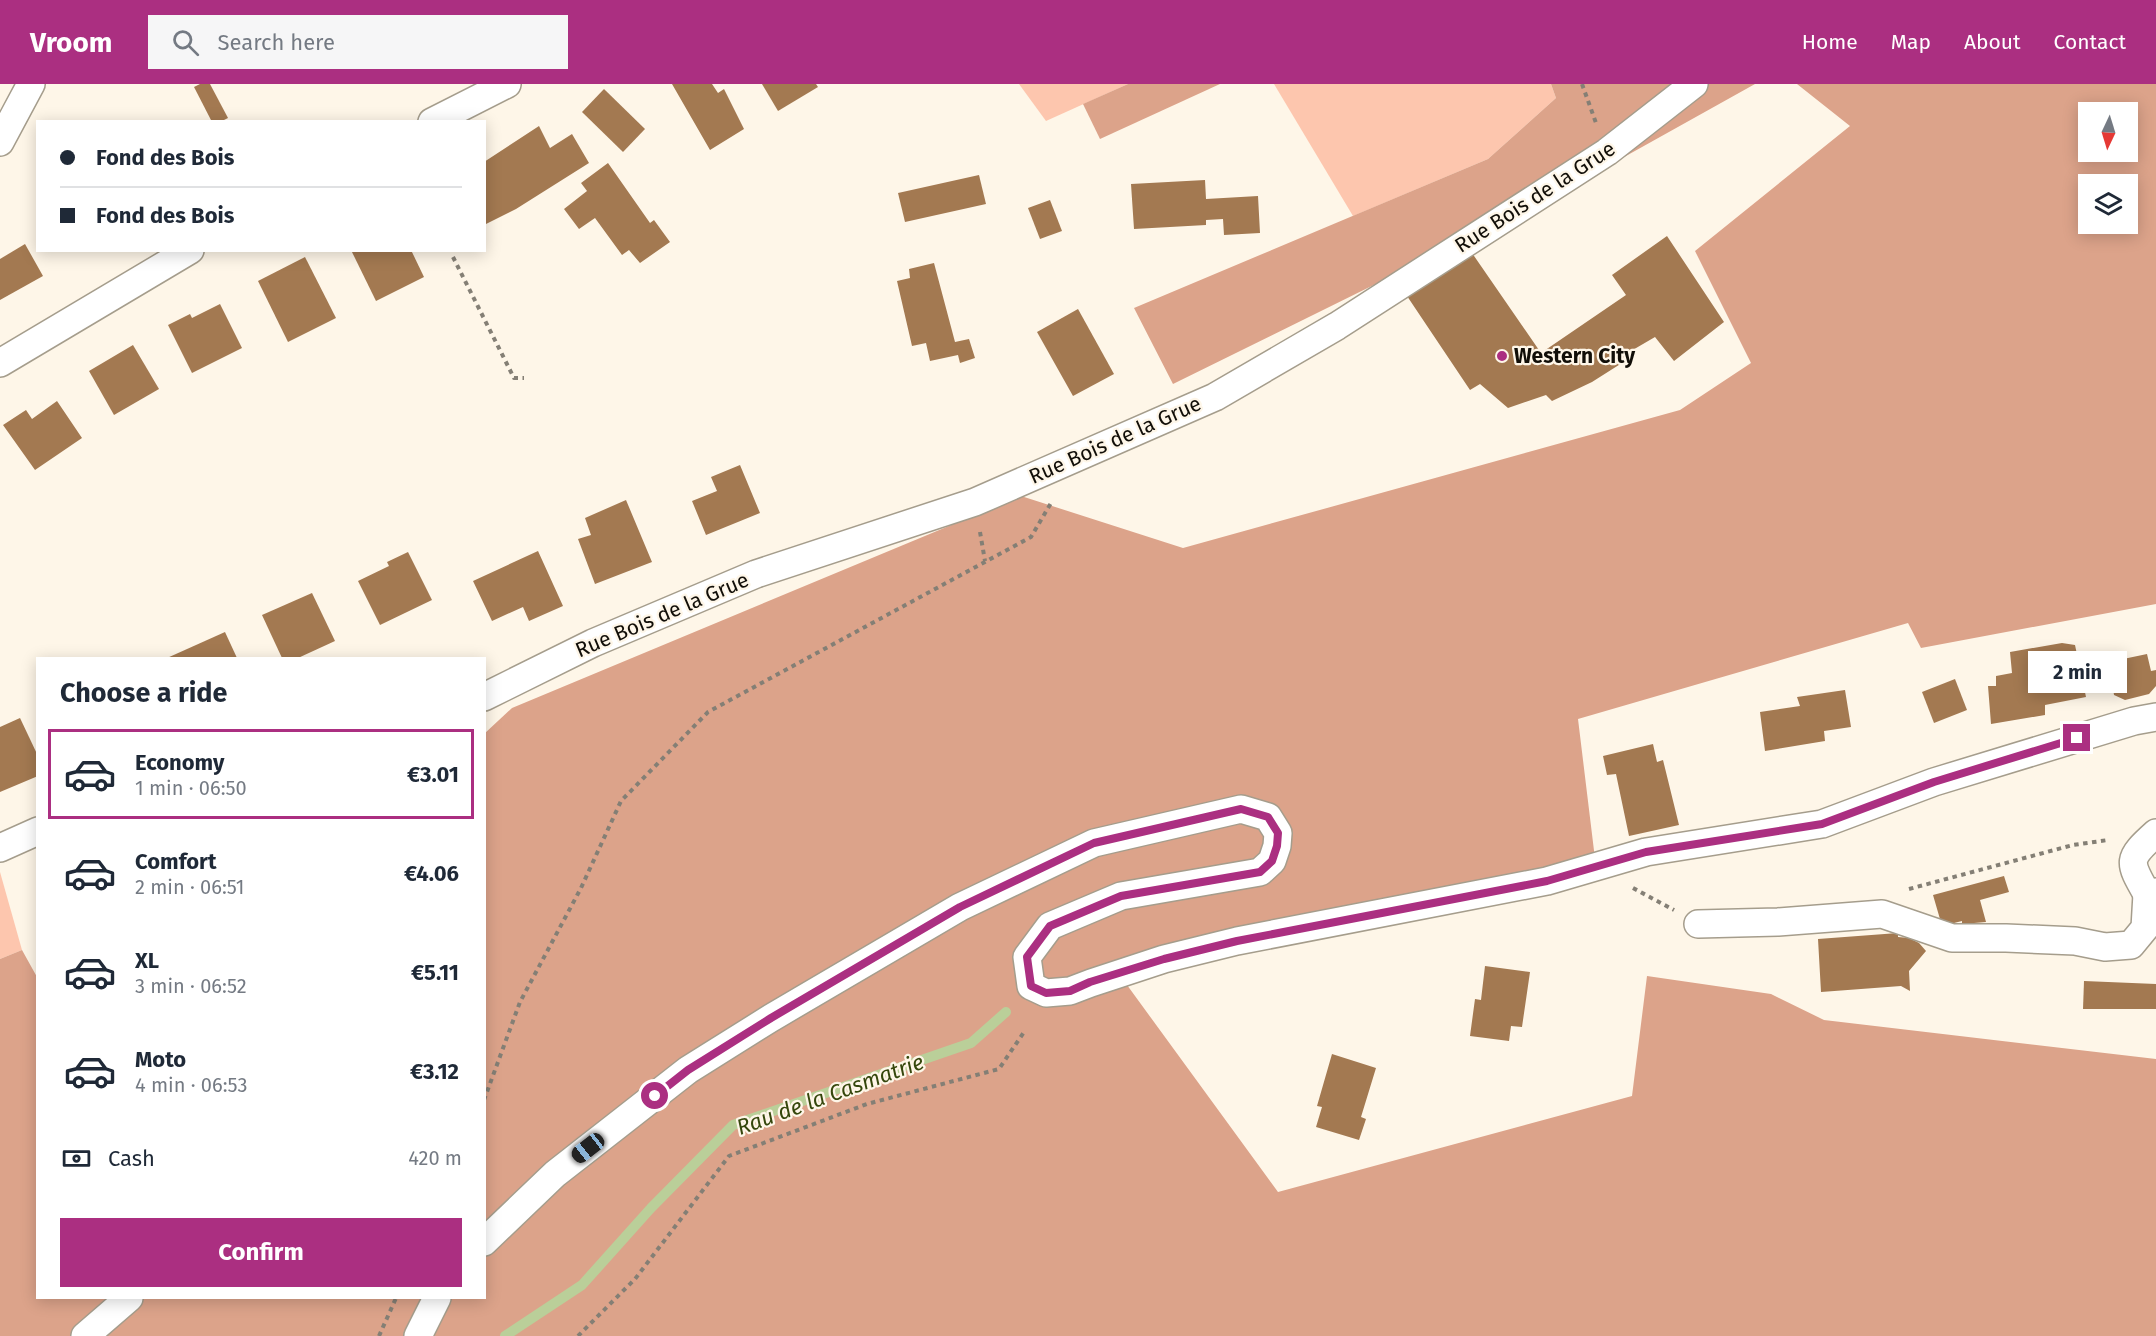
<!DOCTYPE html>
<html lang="en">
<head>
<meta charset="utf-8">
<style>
  body { margin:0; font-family:"Fira Sans",sans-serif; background:#f6f6f7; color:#1f2937; height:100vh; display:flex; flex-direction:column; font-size:22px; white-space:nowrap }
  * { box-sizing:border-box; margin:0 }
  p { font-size:20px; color:#747a83 }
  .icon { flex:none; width:33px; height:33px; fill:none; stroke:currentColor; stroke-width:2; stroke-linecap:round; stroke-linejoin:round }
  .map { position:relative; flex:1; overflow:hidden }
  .details { position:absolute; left:36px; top:573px; width:450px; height:642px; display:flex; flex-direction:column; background:#fff; border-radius:0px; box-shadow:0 3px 15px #0003 }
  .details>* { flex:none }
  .banner { position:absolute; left:36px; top:36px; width:450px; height:132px; border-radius:0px; box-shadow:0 3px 15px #0003; display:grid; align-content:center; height:132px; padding:0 24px; background:#fff }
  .needle { width:39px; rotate:184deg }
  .fabs { position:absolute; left:2078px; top:18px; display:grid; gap:12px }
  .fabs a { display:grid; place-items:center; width:60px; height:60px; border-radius:0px; background:#fff; box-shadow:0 3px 15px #0003; font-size:30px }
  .end { position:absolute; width:27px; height:27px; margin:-14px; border:8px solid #ab2f81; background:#fff; box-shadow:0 0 0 3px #fff }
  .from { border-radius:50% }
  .bubble { position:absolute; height:42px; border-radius:0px; background:#fff; box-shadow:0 3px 15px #0003; font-size:20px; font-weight:700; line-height:42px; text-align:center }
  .car { position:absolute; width:18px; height:36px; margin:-18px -9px; border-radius:8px; box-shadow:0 0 4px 2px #0007; background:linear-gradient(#222 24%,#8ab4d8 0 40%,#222 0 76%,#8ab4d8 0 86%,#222 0) }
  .banner b { display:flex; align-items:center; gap:21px; height:57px; font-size:22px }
  .banner b+b { border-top:2px solid #e0e1e3 }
  .banner i { width:15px; height:15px; background:#1f2937 }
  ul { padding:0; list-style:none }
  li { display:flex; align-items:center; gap:18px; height:90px; margin:0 12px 9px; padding:0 12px; border:3px solid transparent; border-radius:0px }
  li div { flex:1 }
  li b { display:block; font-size:22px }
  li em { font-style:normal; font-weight:700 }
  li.current { border-color:#ab2f81 }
  li>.icon { width:54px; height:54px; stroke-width:1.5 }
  h2 { padding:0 24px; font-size:27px; line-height:72px }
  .pay { display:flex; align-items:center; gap:15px; height:66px; padding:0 24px; font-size:22px }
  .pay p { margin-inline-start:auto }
  .cta { display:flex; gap:12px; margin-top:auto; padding:12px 24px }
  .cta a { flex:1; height:69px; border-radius:0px; background:#ab2f81; color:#fff; font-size:24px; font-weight:700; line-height:69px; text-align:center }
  header { display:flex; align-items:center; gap:36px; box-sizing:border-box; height:84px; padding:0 30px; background:#ab2f81; color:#fff }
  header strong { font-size:28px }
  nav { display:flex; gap:33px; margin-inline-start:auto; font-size:21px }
  .search { width:420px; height:54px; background:#f6f6f7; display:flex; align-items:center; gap:15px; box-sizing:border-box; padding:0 21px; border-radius:0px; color:#747a83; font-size:22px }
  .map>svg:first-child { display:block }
  .green { fill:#fdc6ae }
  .forest { fill:#dca38a; fill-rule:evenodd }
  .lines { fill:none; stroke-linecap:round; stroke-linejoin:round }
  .stream { stroke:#bacf99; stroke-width:10 }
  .building { fill:#a37951 }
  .street-casing { stroke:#a59d8c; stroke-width:30 }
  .path { stroke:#847f75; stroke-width:4; stroke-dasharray:4.5 4.5; stroke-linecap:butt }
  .street { stroke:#fff; stroke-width:27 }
  .route { stroke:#ab2f81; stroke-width:8 }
  .poi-dot { fill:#ab2f81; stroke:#fef6e8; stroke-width:2 }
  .labels { text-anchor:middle; stroke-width:4.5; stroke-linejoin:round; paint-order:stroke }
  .street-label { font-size:21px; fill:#110e08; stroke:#fef6e8 }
  .poi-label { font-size:21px; font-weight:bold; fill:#110e08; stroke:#fef6e8; text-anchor:start }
  .water-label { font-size:22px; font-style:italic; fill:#35470c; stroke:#fef6e8 }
</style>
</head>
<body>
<header>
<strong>Vroom</strong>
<div class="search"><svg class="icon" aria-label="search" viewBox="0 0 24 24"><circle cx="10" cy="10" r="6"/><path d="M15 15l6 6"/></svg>Search here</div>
<nav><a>Home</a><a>Map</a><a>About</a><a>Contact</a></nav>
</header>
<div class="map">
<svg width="2156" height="1252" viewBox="0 0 2156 1252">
  <rect width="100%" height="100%" fill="#fef6e8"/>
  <g class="green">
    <polygon points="1019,0 1128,0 1046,37"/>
    <polygon points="1274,0 1551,0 1556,14 1488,75 1353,132"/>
    <polygon points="0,788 22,866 0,875"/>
  </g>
  <g class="forest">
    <polygon points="1128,0 1220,0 1100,55 1083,20"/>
    <polygon points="1551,0 1755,0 1556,111 1173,300 1134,224 1488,75 1556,14"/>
    <path d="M 1797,0 L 2156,0 L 2156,520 L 1921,564 L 1908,539 L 1578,635 L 1596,783 L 1119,890 L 1278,1108 L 1632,1012 L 1647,892 L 1771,910 L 1824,936 L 2156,975 L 2156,1252 L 0,1252 L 0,875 L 22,866 L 37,893 L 38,1214 L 484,1214 L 484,650 L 512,624 L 1021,412 L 1183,464 L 1680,326 L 1751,279 L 1695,167 L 1850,42 ZM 2088,28 L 2127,28 L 2127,68 L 2088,68 ZM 2088,100 L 2127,100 L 2127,140 L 2088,140 Z"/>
  </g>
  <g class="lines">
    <polyline class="stream" points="505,1252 582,1201 651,1124 733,1041 971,959 1006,928"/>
  </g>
  <g class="building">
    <polygon points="200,0 210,0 228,34 220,38 212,38 194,3"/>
    <polygon points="672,0 712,0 718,9 724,5 744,45 710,66"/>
    <polygon points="762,0 816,0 818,3 778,27"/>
    <polygon points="604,5 645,45 623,68 582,28"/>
    <polygon points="539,42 550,64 572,50 589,79 516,125 484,141 484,78"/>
    <polygon points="608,79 650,139 654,136 670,158 640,179 629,166 622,171 595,134 579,145 564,125 587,107 581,99"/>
    <polygon points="979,91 986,120 905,138 898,109"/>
    <polygon points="1205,96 1206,115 1258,112 1260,149 1224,151 1223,135 1206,136 1206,141 1134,145 1131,100"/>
    <polygon points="1050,116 1062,147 1040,155 1028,124"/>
    <polygon points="1667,152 1724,238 1674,277 1655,253 1631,267 1633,272 1592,298 1552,317 1546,311 1508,324 1480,300 1470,306 1407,212 1472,169 1541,269 1626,211 1612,191"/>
    <polygon points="25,160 43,192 0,216 0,175"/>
    <polygon points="351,166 411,166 424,193 376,217"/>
    <polygon points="305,173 336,234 288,258 258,197"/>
    <polygon points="934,179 955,258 969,255 975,274 960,279 958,271 930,277 926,259 912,262 897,197 910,194 909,185"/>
    <polygon points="220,220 242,264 192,289 168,241 190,230 192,234"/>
    <polygon points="1078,225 1114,290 1073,312 1037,248"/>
    <polygon points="133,261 159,305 114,331 89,287"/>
    <polygon points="57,317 82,354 35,386 3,341 26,326 32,335"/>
    <polygon points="740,381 760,429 706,451 692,417 717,407 711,393"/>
    <polygon points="626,416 652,478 595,500 578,455 591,451 585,434"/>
    <polygon points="538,467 563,522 529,537 523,523 492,537 473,497"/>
    <polygon points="408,468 432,516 380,541 358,497 389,482 387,478"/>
    <polygon points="312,509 335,557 298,574 282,574 262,531"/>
    <polygon points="225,548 237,574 167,574"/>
    <polygon points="2062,559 2075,561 2086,613 2045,621 2045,631 1991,640 1988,602 1996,602 1996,592 2012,589 2010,568"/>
    <polygon points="2147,570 2151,587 2156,586 2156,602 2149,610 2125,616 2114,611 2109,578"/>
    <polygon points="1955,595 1967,626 1934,639 1922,608"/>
    <polygon points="1845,606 1851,643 1824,647 1825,657 1765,667 1760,628 1800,622 1797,613"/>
    <polygon points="20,634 38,672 38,692 0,708 0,643"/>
    <polygon points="1653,660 1657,678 1663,676 1679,741 1629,752 1616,690 1607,691 1603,672"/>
    <polygon points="2004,792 2009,808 1980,816 1986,838 1962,840 1962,837 1942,842 1933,811"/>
    <polygon points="1898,849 1898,853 1909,854 1919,859 1926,867 1909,887 1910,907 1901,902 1821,908 1818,855"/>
    <polygon points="1485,882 1530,888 1522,943 1511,942 1509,957 1470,952 1475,915 1481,916"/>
    <polygon points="2084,897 2156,900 2156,925 2083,925"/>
    <polygon points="1332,970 1376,984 1361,1033 1366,1035 1359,1056 1316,1043 1322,1023 1317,1022"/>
  </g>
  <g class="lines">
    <defs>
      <g id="street">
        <polyline points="432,38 507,0"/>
        <polyline points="0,58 31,0"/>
        <polyline points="0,279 190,166"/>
        <polyline points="484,613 593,559 756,490 975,418 1215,313 1337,242 1607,68 1694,0"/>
        <path d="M 2156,749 C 2127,775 2128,777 2147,810 L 2156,808"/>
        <polyline points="0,764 38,747"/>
        <polyline points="1698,840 1778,838 1882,830 1952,854 2006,854 2075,857 2105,863 2131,861 2145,844 2147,810"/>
        <polyline points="484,1158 555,1090 688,986 771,934 960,823 1094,759 1241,725 1268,733 1278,749 1277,762 1272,777 1260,788 1121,812 1050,842 1027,873 1031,902 1046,909 1070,907 1091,899 1164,875 1237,857 1547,797 1646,768 1822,740 1934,698 2134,637 2156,633"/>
        <polyline points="85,1252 129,1214"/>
        <polyline points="418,1252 437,1214"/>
      </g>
    </defs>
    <use href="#street" class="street-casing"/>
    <g class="path">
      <polyline points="1582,0 1596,39"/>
      <polyline points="453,173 514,294 524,294"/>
      <polyline points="980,448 985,477"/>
      <polyline points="1633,804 1674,826"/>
      <polyline points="1909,805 2073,761 2108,756"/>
      <polyline points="484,1016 520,918 581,804 621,717 708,628 1031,453 1051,419"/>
      <polyline points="379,1252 396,1214"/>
      <polyline points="578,1252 635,1195 729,1072 867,1020 999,985 1024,948"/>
    </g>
    <use href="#street" class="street"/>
  </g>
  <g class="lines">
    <polyline class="route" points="655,1012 688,986 771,934 960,823 1094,759 1241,725 1268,733 1278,749 1277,762 1272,777 1260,788 1121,812 1050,842 1027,873 1031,902 1046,909 1070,907 1090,898 1164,875 1237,857 1547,797 1646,768 1822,740 1934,698 2077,654"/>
  </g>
  <circle class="poi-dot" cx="1502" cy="272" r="6"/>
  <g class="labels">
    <g class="street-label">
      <text transform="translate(1535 113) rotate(-33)" y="7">Rue Bois de la Grue</text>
      <text transform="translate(1115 356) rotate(-24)" y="7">Rue Bois de la Grue</text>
      <text transform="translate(662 531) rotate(-23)" y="7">Rue Bois de la Grue</text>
    </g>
    <g class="poi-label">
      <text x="1514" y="279">Western City</text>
    </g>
    <g class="water-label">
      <text transform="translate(830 1010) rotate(-20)" y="8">Rau de la Casmatrie</text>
    </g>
  </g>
</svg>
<div class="fabs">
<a><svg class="needle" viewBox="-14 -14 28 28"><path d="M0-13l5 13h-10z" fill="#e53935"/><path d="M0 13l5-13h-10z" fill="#747a83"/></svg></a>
<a><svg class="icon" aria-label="layers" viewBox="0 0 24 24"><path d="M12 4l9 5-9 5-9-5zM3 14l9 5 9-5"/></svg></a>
</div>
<i class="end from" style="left:655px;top:1012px"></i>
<i class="end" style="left:2077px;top:654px"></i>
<div class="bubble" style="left:2028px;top:567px;width:99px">2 min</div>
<i class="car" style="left:588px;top:1064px;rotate:232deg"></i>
<div class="banner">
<b><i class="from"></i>Fond des Bois</b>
<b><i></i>Fond des Bois</b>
</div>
<section class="details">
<h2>Choose a ride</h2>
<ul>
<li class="current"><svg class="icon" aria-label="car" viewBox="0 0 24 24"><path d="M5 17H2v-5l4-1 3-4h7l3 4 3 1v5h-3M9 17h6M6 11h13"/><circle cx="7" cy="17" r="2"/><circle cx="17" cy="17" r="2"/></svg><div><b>Economy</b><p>1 min · 06:50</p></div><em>€3.01</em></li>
<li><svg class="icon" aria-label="car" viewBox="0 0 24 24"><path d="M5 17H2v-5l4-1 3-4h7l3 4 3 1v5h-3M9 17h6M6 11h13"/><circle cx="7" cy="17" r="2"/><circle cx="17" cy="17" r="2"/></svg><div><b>Comfort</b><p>2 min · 06:51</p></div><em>€4.06</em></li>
<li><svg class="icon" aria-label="car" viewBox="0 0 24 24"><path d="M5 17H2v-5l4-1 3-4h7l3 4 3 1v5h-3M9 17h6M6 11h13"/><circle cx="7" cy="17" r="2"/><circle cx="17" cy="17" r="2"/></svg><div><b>XL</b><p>3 min · 06:52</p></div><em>€5.11</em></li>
<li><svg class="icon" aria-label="car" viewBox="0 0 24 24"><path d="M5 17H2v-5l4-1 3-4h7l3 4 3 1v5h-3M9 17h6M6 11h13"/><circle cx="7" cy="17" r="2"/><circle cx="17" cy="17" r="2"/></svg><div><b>Moto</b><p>4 min · 06:53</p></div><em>€3.12</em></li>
</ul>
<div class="pay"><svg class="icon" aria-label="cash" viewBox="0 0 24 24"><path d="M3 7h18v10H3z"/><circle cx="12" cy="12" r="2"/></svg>Cash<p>420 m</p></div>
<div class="cta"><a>Confirm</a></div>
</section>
</div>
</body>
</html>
